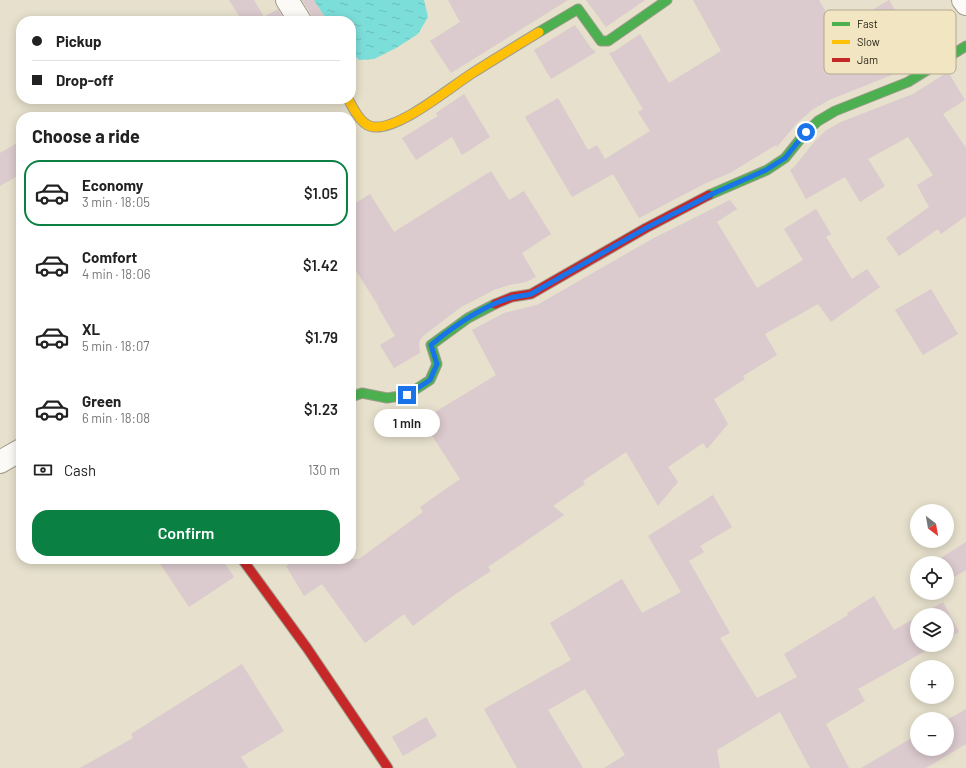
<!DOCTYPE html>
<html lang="en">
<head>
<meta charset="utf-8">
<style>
  body { margin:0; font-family:Barlow,sans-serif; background:#f6f6f6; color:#222; height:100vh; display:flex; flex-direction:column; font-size:15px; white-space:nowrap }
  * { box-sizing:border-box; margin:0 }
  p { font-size:13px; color:#767676 }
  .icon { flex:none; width:22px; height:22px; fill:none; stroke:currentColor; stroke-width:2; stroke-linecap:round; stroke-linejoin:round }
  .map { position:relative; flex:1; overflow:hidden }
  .sheet { position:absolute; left:16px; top:112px; width:340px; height:452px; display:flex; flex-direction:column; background:#fff; border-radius:16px; box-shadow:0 2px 10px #0003 }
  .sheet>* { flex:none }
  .hud { position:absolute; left:16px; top:16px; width:340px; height:88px; border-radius:16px; box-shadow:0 2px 10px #0003; display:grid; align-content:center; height:88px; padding:0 16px; background:#fff }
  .needle { width:26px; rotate:149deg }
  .tools { position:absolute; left:910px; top:504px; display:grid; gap:8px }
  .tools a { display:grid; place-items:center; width:44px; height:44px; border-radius:50%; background:#fff; box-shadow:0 2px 10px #0003; font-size:20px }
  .end { position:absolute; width:18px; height:18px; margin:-9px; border:5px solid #1a73e8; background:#fff; box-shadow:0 0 0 2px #fff }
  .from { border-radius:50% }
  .bubble { position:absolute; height:28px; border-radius:14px; background:#fff; box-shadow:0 2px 10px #0003; font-size:13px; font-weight:600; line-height:28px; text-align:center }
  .hud b { display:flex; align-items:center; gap:14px; height:38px; font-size:15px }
  .hud b+b { border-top:1px solid #e0e0e0 }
  .hud i { width:10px; height:10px; background:#222 }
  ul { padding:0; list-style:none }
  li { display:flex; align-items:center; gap:12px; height:66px; margin:0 8px 6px; padding:0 8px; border:2px solid transparent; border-radius:16px }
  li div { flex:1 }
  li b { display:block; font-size:15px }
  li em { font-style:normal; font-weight:600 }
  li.current { border-color:#0b8043 }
  li>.icon { width:36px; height:36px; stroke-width:1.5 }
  h2 { padding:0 16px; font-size:18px; line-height:48px }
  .pay { display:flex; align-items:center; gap:10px; height:44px; padding:0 16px; font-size:15px }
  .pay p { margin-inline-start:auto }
  .action { display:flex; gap:8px; margin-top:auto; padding:8px 16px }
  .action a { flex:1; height:46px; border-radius:16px; background:#0b8043; color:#fff; font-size:16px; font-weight:600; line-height:46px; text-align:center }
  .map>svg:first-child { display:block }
  .water { fill:url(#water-ripples) }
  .building { fill:#dbcace }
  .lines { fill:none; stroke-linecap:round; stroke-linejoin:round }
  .street-casing { stroke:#a19c8d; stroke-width:24 }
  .fast-casing { stroke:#a19c8d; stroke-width:11 }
  .slow-casing { stroke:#a19c8d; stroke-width:11 }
  .jam-casing { stroke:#a19c8d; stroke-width:11 }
  .street { stroke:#fbfaf7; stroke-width:22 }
  .fast { stroke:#4caf50; stroke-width:9 }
  .slow { stroke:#ffc107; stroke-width:9 }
  .jam { stroke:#c62828; stroke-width:9 }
  .route { stroke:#1a73e8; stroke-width:5 }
  .key { fill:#f1e5c2; stroke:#b3a98d; stroke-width:1 }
  .key-label { font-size:11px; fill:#221e11 }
</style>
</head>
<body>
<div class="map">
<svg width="966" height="768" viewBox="0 0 966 768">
  <defs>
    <pattern id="water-ripples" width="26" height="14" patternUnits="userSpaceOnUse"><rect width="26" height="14" fill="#7cded9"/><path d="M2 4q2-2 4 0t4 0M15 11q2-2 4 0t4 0" fill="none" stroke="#6bbeb9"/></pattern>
  </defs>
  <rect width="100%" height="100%" fill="#e6e0cc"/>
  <polygon class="water" points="310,0 424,0 428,17 418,34 396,48 374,59 359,60 351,52 351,21 328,21 315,3"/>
  <g class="building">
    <polygon points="229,0 254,0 264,17 278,9 285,21 242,21"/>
    <polygon points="302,0 314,0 327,21 312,21 311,14"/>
    <polygon points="448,0 568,0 451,73 430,41 460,22"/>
    <polygon points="586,0 645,0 606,27"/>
    <polygon points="693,0 819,0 837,31 889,0 917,47 929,40 935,50 902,71 829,100 812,110 797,123 777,147 776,145 730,173 706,183 639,218 613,174 572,197 525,117 558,98 588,150 597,145 605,159 650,131 638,112 643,109 609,53 615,51 640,34 669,83 721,51"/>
    <polygon points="575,25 591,48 596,52 551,79 534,50"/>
    <polygon points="948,72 965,100 943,114 966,148 966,216 941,234 938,229 899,256 886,238 929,207 917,185 933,175 908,137 868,159 885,186 860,202 845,177 806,199 790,170 795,166 815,141 825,131 841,122 913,94"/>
    <polygon points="464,94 490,137 462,155 452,137 416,160 402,138 438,116 436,113"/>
    <polygon points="21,141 21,174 0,186 0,153"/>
    <polygon points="491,171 509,200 524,191 551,234 522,253 536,277 526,282 509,285 494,290 461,307 423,336 419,342 420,353 394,368 380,345 395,336 378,307 379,307 351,263 351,206 370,194 394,232"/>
    <polygon points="730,200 737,209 717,222 757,288 803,260 784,229 816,209 831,234 826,237 852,279 867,269 880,287 831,322 818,304 765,334 777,355 743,376 745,379 714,399 728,424 707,449 703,443 668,467 678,482 658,506 626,452 583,481 585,484 553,506 564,515 488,567 491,571 457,593 413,626 404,614 365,643 322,584 304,596 286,566 298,559 359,559 423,512 420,507 460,479 422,420 496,375 472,330 504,313 537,305 652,239"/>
    <polygon points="931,289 958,334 923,355 895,310"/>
    <polygon points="713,495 732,527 700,546 704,552 689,561 730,633 720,638 757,698 797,677 784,654 848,615 847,613 874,596 894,630 917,617 917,645 936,645 858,689 865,701 826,724 849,768 810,768 780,712 717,750 720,768 604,768 625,755 585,689 548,710 583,768 517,768 484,709 571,660 550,623 622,579 642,613 681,592 648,536"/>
    <polygon points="966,542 966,570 947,581 947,563 933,563"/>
    <polygon points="157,559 222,559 234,577 189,607"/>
    <polygon points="943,602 959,632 947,639 947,615 920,615"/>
    <polygon points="242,664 284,731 241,757 248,768 80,768 133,738 131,734"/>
    <polygon points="966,709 966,744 926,768 861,768 917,735 917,749 947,749 947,720"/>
    <polygon points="426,717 437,736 403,756 392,737"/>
  </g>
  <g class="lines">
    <defs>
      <g id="street">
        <polyline points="287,0 300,21"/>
        <polyline points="963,0 966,4"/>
        <polyline points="0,462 21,450"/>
      </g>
      <g id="fast">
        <polyline points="539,32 578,9 601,41 608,41 667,0"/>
        <polyline points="709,195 767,170 785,158 806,132 818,121 835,111 908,82 966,46"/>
        <polyline points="351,397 362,393 387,398 407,395 430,380 437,364 431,345 468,318 495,304"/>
      </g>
      <path id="slow" d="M 348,99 C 354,109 361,126 374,127 C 400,129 448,89 471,74 C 493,60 516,46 539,32"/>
      <g id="jam">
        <polyline points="495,304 512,297 531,294 646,228 709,195"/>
        <polyline points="242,559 307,648 388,768"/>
      </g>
    </defs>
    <use href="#street" class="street-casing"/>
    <use href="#fast" class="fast-casing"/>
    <use href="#slow" class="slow-casing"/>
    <use href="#jam" class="jam-casing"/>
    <use href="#street" class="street"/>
    <use href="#fast" class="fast"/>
    <use href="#slow" class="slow"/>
    <use href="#jam" class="jam"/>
  </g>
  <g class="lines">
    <path class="route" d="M 407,395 L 430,380 L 437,364 L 431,345 C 454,326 481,307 510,298 C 516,296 524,296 531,294 L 646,228 L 712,194 L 766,170 L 785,158 L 806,132"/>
  </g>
  <rect x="824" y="10" width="132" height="64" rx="6" class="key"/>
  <rect x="832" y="22" width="18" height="4" fill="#4caf50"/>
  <rect x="832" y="40" width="18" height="4" fill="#ffc107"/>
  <rect x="832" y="58" width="18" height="4" fill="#c62828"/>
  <g class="key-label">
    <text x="857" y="28">Fast</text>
    <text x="857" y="46">Slow</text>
    <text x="857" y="64">Jam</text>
  </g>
</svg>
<div class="tools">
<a><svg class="needle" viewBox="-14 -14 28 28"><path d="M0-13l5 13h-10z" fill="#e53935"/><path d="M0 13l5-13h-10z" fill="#767676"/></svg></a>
<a><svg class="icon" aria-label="locate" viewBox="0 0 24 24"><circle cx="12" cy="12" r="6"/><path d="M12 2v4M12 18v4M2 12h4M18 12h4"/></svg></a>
<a><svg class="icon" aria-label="layers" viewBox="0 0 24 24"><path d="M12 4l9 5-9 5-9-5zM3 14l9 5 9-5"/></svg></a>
<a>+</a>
<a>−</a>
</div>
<i class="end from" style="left:806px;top:132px"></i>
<i class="end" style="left:407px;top:395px"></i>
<div class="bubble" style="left:374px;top:409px;width:66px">1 min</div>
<div class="hud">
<b><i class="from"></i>Pickup</b>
<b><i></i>Drop-off</b>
</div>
<section class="sheet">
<h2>Choose a ride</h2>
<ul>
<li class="current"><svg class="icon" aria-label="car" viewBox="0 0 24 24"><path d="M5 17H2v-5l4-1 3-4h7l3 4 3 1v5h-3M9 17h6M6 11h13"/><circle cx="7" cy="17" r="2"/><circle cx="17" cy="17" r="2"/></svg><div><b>Economy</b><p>3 min · 18:05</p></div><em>$1.05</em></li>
<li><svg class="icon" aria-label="car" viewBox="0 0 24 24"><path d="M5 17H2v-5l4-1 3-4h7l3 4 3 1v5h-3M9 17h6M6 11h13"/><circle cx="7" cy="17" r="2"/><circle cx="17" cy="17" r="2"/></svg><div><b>Comfort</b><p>4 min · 18:06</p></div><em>$1.42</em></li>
<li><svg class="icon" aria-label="car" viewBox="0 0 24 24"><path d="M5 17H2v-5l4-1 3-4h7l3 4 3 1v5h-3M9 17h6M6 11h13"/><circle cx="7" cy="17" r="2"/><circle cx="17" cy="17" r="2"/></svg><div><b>XL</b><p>5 min · 18:07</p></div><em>$1.79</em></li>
<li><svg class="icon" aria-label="car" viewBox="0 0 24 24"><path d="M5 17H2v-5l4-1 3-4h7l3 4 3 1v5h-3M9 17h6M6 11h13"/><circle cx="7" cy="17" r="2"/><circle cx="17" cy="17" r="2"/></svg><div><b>Green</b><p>6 min · 18:08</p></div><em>$1.23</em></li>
</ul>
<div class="pay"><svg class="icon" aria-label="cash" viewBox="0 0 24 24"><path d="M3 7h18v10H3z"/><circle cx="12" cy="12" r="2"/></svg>Cash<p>130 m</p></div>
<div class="action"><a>Confirm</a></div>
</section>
</div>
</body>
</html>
